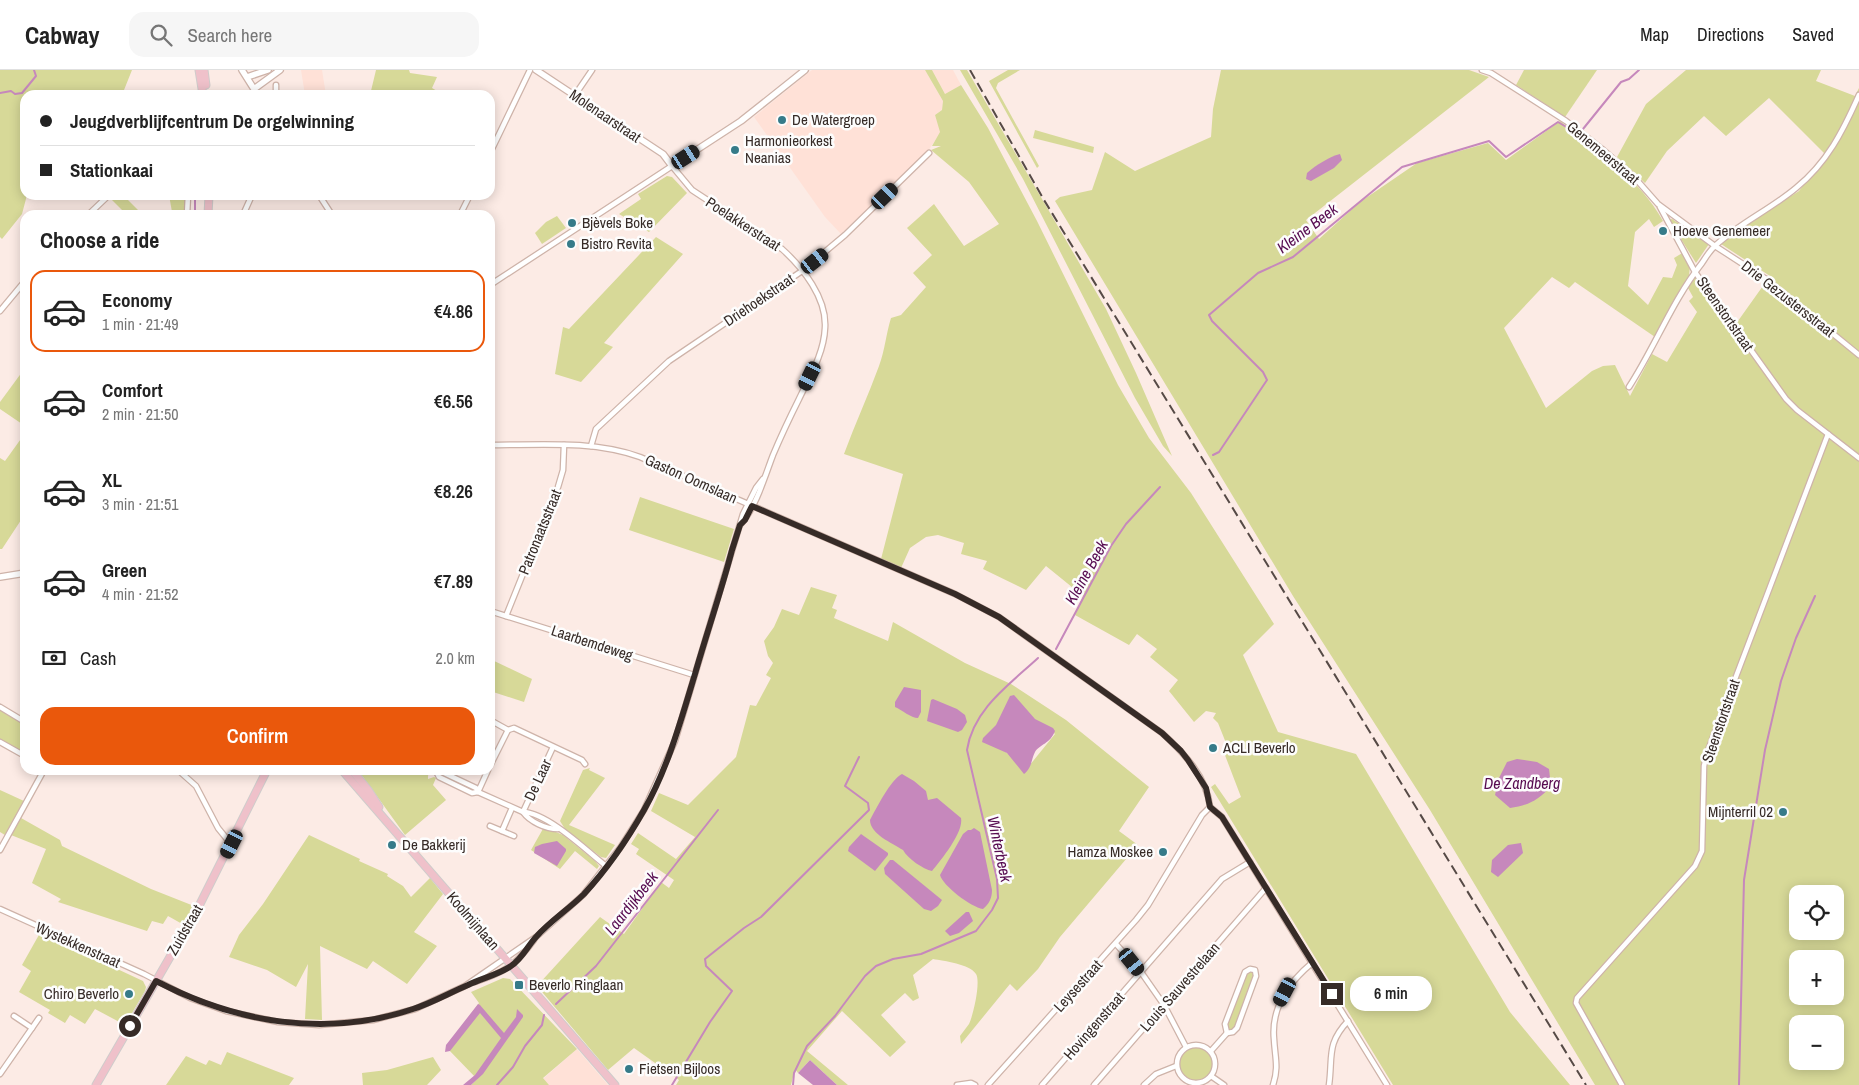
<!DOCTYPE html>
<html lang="en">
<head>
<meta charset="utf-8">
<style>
  body { margin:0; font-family:"Archivo Narrow",sans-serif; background:#f6f6f6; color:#222; height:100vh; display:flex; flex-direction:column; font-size:19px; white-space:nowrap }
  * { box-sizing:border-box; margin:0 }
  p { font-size:16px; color:#767676 }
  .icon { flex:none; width:28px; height:28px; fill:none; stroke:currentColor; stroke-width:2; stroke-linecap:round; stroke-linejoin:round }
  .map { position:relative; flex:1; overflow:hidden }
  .side { position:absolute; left:20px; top:140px; width:475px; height:565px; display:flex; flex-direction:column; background:#fff; border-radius:15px; box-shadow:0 2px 12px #0003 }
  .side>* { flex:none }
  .hud { position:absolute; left:20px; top:20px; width:475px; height:110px; border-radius:15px; box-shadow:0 2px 12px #0003; display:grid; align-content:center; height:110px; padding:0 20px; background:#fff }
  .controls { position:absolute; left:1789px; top:815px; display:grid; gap:10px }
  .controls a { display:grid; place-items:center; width:55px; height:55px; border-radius:10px; background:#fff; box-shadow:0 2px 12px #0003; font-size:25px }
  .end { position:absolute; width:22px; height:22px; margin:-11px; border:6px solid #362b27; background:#fff; box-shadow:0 0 0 2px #fff }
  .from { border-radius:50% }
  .bubble { position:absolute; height:35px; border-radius:15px; background:#fff; box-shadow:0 2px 12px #0003; font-size:16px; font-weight:600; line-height:35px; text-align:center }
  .car { position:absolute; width:15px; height:30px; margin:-15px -8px; border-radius:6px; box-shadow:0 0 4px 1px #0007; background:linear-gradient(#222 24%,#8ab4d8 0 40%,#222 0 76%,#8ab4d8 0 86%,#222 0) }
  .hud b { display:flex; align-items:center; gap:18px; height:48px; font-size:19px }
  .hud b+b { border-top:1px solid #e0e0e0 }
  .hud i { width:12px; height:12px; background:#222 }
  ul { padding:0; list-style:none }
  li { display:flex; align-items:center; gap:15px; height:82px; margin:0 10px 8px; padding:0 10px; border:2px solid transparent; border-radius:15px }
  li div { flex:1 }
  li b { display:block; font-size:19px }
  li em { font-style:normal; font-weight:600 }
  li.on { border-color:#ea580c }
  li>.icon { width:45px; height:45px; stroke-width:1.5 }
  h2 { padding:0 20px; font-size:22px; line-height:60px }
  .pay { display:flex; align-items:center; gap:12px; height:55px; padding:0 20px; font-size:19px }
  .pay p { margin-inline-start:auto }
  .primary-button { display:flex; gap:10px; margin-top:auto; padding:10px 20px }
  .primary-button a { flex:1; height:58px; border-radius:15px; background:#ea580c; color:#fff; font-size:20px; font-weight:600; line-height:58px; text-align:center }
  header { display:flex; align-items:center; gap:30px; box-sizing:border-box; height:70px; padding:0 25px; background:#fff; border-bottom:1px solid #e0e0e0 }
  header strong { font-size:24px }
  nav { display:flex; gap:28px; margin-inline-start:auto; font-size:18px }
  .search { width:350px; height:45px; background:#f6f6f6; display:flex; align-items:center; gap:12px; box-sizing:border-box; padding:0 18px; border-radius:15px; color:#767676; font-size:19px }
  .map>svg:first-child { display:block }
  .built { fill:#ffe1d7 }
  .green { fill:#d7d998; fill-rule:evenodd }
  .water { fill:#c688bc }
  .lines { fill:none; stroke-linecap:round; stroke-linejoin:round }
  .stream { stroke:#c688bc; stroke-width:2 }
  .minor-casing { stroke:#ceb3a9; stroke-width:7 }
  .tertiary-casing { stroke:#ceb3a9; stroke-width:8 }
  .primary-casing { stroke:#cfcccb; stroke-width:9 }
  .minor { stroke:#fff; stroke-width:4.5 }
  .tertiary { stroke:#fff; stroke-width:5.5 }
  .primary { stroke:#efc1ca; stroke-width:7 }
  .rail { stroke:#564a46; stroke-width:2; stroke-dasharray:10 5; stroke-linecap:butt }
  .route { stroke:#362b27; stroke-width:6 }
  .poi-dot { fill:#367b89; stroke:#fdfdfd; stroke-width:2 }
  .labels { text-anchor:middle; stroke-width:5; stroke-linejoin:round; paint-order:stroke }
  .street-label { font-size:15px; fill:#362b27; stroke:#fdfdfd }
  .poi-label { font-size:15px; fill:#362b27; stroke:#fdfdfd; text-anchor:start }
  .water-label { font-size:16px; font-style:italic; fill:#570c51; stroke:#fdfdfd }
</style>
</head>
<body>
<header>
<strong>Cabway</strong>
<div class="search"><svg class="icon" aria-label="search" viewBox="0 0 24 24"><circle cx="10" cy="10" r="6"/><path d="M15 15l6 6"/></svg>Search here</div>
<nav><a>Map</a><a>Directions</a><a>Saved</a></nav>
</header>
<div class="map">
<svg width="1859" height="1015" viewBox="0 0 1859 1015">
  <rect width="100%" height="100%" fill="#fcebe5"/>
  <g class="built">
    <polygon points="301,0 322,0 326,25 305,25"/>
    <polygon points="812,0 925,0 943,31 942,40 935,45 941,62 928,81 841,164 825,147 754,47"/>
    <polygon points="932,0 953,0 961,15 945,24"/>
    <polygon points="577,979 608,1015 549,1015 543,1009"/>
  </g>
  <g class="green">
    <polygon points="0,0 132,0 122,25 25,25 25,125 27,125 22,144 2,169 0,167"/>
    <polygon points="376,0 409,0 410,3 437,7 432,18 444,25 370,25"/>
    <path d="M 925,0 L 932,0 L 945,24 L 961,15 L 988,58 L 1037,151 L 1118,315 L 1149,368 L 1191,423 L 1274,554 L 1243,585 L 1278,662 L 1356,684 L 1510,942 L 1570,1015 L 1393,1015 L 1211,717 L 1215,714 L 1229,734 L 1241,727 L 1223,680 L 1228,678 L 1218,653 L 1213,648 L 1216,643 L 1206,641 L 1194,652 L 1169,621 L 1178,610 L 1150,587 L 1157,579 L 1137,564 L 1129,575 L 1075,545 L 1083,526 L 1046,496 L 1026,520 L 983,499 L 987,491 L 961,484 L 964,473 L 938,465 L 926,467 L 910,478 L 901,498 L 881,489 L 903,404 L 844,384 C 855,354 868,326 879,296 C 885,280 886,264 891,248 L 901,245 L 926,217 L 913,203 L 932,185 L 907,158 L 934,134 L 964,176 L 999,154 L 969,112 L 931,80 L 941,76 L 932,76 L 940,62 L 935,45 L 942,40 L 943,31 Z"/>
    <polygon points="960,0 967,0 1106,239 1136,303 1172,386 1163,376 1135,328 1023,109"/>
    <polygon points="1008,0 1020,0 998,13 996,18 1039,96 1037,98 989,11"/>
    <path d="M 1221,0 L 1469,0 L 1489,7 L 1306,150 L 1319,169 L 1360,132 L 1417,93 L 1488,73 L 1506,90 L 1560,51 C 1597,80 1640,109 1663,151 L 1654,157 L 1649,149 L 1635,162 L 1628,216 L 1648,235 L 1663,207 L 1672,208 L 1677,195 L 1674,188 L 1684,182 L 1690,196 L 1689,206 L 1655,267 L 1575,212 L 1569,218 L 1552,207 L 1504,258 L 1546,338 L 1592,301 L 1603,296 L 1615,295 L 1630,326 L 1652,284 L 1667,292 L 1697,242 L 1689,231 L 1693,227 L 1688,218 L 1695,206 L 1733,258 L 1770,206 L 1721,174 L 1752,151 L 1799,121 L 1826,85 L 1769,28 L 1726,66 L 1704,46 L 1667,81 L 1645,113 L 1617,87 L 1646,34 L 1686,0 L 1821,0 L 1816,11 L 1855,26 L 1859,18 L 1859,1015 L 1595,1015 L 1430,740 L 1293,526 L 1055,131 L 1060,127 L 1092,120 L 1105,82 L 1135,101 L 1211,67 L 1213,39 ZM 1798,824 L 1835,824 L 1835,861 L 1798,861 ZM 1798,889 L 1835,889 L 1835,926 L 1798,926 ZM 1798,954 L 1835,954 L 1835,991 L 1798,991 Z"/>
    <polygon points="1524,0 1597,0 1565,47 1516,15"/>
    <polygon points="1035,60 1094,77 1093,83 1033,68"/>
    <polygon points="667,106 672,107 687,123 649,162 619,144 641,129 638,124"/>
    <polygon points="117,125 123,125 143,145 127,145 112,130"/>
    <polygon points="169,125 186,125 185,142 172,142"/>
    <polygon points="557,146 566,158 542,174 535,163 546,152"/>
    <polygon points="1672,149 1709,174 1696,193 1669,150"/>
    <polygon points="656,167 683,184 604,273 613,277 581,312 555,304 563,257 569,259"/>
    <polygon points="25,298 25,356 0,339 0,332"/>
    <polygon points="23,366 25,368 25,444 2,479 0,479 0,388 5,391"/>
    <polygon points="640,427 734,459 724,492 629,460"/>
    <path d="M 811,517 L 837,525 L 832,538 L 837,540 L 834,548 L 888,571 L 893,552 L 965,593 L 1011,614 L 1066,650 L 1149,717 L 1119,761 L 1138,775 L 1060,867 L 1038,899 L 1017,921 L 1010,914 L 961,974 L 960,966 C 963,962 966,958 969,954 C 973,946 981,912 976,904 C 970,894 944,891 933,889 L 913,905 L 919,928 L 913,931 L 905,923 L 881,945 L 906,972 L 890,987 L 842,941 L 807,981 L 848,1015 L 837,1015 L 810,990 L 798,1003 L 795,999 L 791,1015 L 676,1015 L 679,1010 L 634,978 L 608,1000 L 537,916 L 600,847 L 624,864 L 661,812 L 669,818 L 674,810 L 636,784 L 639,779 L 631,774 L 638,763 L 676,789 L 695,767 L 651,741 L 659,723 L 688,735 L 736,687 L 750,635 L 756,636 L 771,608 L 766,605 L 773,593 L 768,586 L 764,571 L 774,557 L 782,539 L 799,545 ZM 1008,639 L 1045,655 L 1055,664 L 1029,696 L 1004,681 Z"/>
    <polygon points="490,589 532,609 524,632 490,621"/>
    <polygon points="0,640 25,654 25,684 0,670"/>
    <polygon points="590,698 589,700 605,708 569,755 615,775 606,788 601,787 565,759 560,751 583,700"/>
    <polygon points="358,700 430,700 428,706 428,709 434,707 436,708 433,715 446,730 405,765"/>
    <polygon points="0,720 24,731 5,765 0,762"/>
    <polygon points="21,748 60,770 62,776 151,819 194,836 184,855 168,846 163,854 152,851 147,861 58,832 61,829 32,813 46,779 11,765"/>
    <polygon points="544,757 563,765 595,791 599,796 597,799 575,781 560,799 531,780"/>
    <polygon points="309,765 360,789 359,791 388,804 387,806 403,816 411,827 430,808 443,824 414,862 437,876 407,914 373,891 367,899 320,876 322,950 305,949 308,894 296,917 267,900 229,887 239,865 263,834"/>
    <polygon points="40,863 143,911 146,917 145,921 125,955 95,939 85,954 70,945 65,953 48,943 50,940 19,922 31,901 22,895"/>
    <polygon points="1250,900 1255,904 1235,957 1233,960 1229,960 1226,956 1246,904"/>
    <polygon points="503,908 510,909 577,979 543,1008 549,1015 471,1015 477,1009 447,978 479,933 471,922"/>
    <circle cx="1196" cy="994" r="17"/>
    <polygon points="227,982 294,1008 289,1015 166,1015 186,986 206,995 209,990 221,995"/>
    <polygon points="433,987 441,1000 427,1015 363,1015 362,1003 387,1000"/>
  </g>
  <g class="water">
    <path d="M 1340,84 L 1342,90 L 1334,98 L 1311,111 L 1306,109 L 1307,103 C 1316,95 1329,87 1340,84 Z"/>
    <path d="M 904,617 L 921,620 L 921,642 L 918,648 C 911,648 902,640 895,637 L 895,632 Z"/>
    <path d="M 1014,625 L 1035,649 L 1053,658 L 1055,661 C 1050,674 1040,674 1035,682 C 1031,690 1032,698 1024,704 L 1007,683 L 982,672 L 983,668 L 996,655 L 1010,626 Z"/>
    <polygon points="933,629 957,639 965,645 967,652 962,660 958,662 927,651 931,630"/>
    <path d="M 1517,689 L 1537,692 L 1549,699 L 1551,716 C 1539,730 1527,736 1510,738 L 1495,725 L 1499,708 L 1507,692 Z"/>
    <path d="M 902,704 L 914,711 L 926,721 L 928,730 L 937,728 L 961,748 C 964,762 941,790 932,801 C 923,799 908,789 903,780 C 892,773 870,764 870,750 C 876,739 891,709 902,704 Z"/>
    <path d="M 974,758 L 980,762 L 992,820 C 992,828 989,834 983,839 C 971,837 943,816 940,805 L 963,764 L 968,760 L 971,760 Z"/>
    <polygon points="861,764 888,783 888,785 875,801 848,781 849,777"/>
    <polygon points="557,771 566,779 566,781 557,796 534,783 535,777 542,774"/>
    <polygon points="1521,773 1523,783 1498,807 1491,802 1492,790 1508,775"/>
    <polygon points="890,790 893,790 942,830 938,836 931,841 924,839 885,804 884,798"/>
    <polygon points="966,842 969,842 973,851 959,863 950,866 945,861"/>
    <polygon points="478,934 480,935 504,963 516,947 517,939 523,945 523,947 483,1004 471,1015 463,1015 475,1005 501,968 480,943 450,981 445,982 446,975"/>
    <polygon points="810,990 837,1015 813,1015 798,1003"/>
  </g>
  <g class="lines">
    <g class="stream">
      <polyline points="0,23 11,21 15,24 22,23 36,6 34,0"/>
      <polyline points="1583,59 1621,12 1629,9 1639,0"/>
      <polyline points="195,145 195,125"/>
      <polyline points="1213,385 1219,382 1267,310 1263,302 1212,251 1209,245 1258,203 1293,187 1402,97 1489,71 1506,87 1558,52 1578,64"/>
      <polyline points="1056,579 1111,476 1126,454 1160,417"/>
      <polyline points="556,934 596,896 718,740"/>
      <polyline points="497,1015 513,997 525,976 542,955 544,945"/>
      <polyline points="672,1015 710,952 732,921 706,896 705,889 744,858 761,847 869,740 868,733 845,716 859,687"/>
      <path d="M 793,1015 L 794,1003 L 807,976 L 835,946 L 865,906 L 876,896 L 893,889 L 921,884 L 976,861 L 992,840 L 998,828 L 997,809 L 967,680 C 973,639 1010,614 1038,588"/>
      <polyline points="1739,1015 1744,810 1765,680 1781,611 1796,568 1815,526"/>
    </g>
    <defs>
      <g id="minor">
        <polyline points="1482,0 1491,3 1566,51 1602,79 1635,108 1658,134 1715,176 1766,209 1859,285"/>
        <polyline points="276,25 276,15"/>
        <polyline points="575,25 592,0"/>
        <polyline points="490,83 530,0"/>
        <polyline points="319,125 332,145"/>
        <polyline points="1660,137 1695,202 1786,329 1797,340 1859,388"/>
        <polyline points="88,145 109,125"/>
        <polyline points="187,145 188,125"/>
        <polyline points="243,145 252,125"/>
        <polyline points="460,145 470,125"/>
        <path d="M 490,215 L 672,96 L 692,120 L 782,179 C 803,198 827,228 825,258 C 824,283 810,306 799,329 C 790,347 781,366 773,385 C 765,406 756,437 741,454"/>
        <polyline points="0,241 25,211"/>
        <path d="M 1629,317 C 1655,277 1672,231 1702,193 C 1706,187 1710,180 1716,175 C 1740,153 1771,139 1796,118 C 1827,93 1843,61 1859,25"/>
        <path d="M 490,375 C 540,375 592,370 640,387 L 955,524 L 999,547 L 1162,663 C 1183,682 1207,707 1210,737"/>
        <polyline points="591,376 596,359 669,291 802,201 845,165 929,83"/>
        <polyline points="490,541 694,605"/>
        <polyline points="506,546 558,417 563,400 564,375"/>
        <polyline points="0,637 25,652"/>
        <polyline points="490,650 508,660 514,658 582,690 585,694"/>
        <polyline points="0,672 25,686"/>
        <path d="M 553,677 L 523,742 C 548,743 587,781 606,796"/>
        <polyline points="490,696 508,660"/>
        <polyline points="178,700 196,716 218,758 231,774"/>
        <polyline points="435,700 437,703 442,702 476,718 478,722 488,700"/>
        <path d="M 437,703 L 439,707 L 472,723 L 478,722 L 523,742 C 530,752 546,759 558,759"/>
        <polyline points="1210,737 1222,747 1387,1015"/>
        <polyline points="490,756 514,766"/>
        <polyline points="502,761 512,738"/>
        <polyline points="0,780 44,700"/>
        <polyline points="0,839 144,904 190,928 226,941 278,952 319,955 373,950 415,939 465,916 536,867 583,825 620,778 644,740 675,671 743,444 756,418 763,409"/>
        <polyline points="1116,874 1141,902 1164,935 1186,977"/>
        <polygon points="1250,899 1255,900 1256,906 1237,958 1233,962 1227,963 1225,954 1245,902"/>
        <path d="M 475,912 C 505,902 515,896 534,870"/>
        <polyline points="14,946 32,958"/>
        <circle cx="1196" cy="994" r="19"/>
        <polyline points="1211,981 1227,963"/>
        <polyline points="0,1004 39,948"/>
        <polyline points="1211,1006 1224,1015"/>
        <polyline points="957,1015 971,1013 975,1015"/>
        <polyline points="988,1015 1136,850 1148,835 1202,745 1210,737"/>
        <polyline points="1042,1015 1222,809 1250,792"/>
        <polyline points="1094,1015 1266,818"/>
        <polyline points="1144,1015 1156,1004 1176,996"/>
        <path d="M 1273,1015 C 1279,997 1275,988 1274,969 C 1271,938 1289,912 1312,893"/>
        <path d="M 1329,1015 C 1333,987 1326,974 1348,951"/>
        <polyline points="1622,1015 1576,933 1577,928 1695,796 1702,781 1704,696 1707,683 1828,364"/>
      </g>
      <g id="tertiary">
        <polyline points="242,0 254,19 280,0"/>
        <polyline points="536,0 663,84 672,96 741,51 805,0"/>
        <polyline points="247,7 268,0"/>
        <polyline points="0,507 25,503"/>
      </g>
      <g id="primary">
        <polyline points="199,0 203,25"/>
        <polyline points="204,0 206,15"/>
        <polyline points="208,145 209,125"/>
        <polyline points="342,700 615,1015"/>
        <polyline points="352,700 368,720 379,737"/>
        <polyline points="96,1015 196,842 267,700"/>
      </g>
    </defs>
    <use href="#minor" class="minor-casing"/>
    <use href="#tertiary" class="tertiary-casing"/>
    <use href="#primary" class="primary-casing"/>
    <use href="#minor" class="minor"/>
    <use href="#tertiary" class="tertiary"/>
    <use href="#primary" class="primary"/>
    <polyline class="rail" points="970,0 1044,130 1586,1015"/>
  </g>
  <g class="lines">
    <path class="route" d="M 130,956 L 156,911 C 236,953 326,968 413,939 C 432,933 449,923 468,915 C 482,908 498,905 511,896 C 522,889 527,877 536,867 C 550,851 569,839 584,824 C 607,799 627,770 644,740 C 668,698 681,650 695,604 C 707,562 721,522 732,480 L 740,455 L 745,450 L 752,436 L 955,524 L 999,547 L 1162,663 L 1181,681 L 1188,690 L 1206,718 L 1210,737 L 1222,747 L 1332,924"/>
  </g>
  <g class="poi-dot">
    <circle cx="782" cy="50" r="5"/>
    <circle cx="735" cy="80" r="5"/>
    <circle cx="572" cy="153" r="5"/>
    <circle cx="1663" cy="161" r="5"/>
    <circle cx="571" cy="174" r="5"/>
    <circle cx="1213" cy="678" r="5"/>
    <circle cx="1783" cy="742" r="5"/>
    <circle cx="392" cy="775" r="5"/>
    <circle cx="1163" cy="782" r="5"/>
    <rect x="514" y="910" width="10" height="10" rx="2.5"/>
    <circle cx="129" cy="924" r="5"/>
    <circle cx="629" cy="999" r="5"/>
  </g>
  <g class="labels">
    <g class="street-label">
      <text transform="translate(605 46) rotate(34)" y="5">Molenaarstraat</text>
      <text transform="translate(1603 83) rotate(40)" y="5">Genemeerstraat</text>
      <text transform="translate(743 154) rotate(33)" y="5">Poelakkerstraat</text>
      <text transform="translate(1788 229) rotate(38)" y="5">Drie Gezustersstraat</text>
      <text transform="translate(759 230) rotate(-34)" y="5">Driehoekstraat</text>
      <text transform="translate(1725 244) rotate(55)" y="5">Steenstortstraat</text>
      <text transform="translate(691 409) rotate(24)" y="5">Gaston Oomslaan</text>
      <text transform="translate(540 462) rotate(-68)" y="5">Patronaatsstraat</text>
      <text transform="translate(592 573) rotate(18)" y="5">Laarbemdeweg</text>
      <text transform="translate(1721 651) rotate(-71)" y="5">Steenstortstraat</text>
      <text transform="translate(538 710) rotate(-65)" y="5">De Laar</text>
      <text transform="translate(473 851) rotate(49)" y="5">Koolmijnlaan</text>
      <text transform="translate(185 860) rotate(-60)" y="5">Zuidstraat</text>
      <text transform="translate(78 875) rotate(24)" y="5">Wystekkenstraat</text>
      <text transform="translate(1078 916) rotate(-48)" y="5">Leysestraat</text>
      <text transform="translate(1180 917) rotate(-49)" y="5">Louis Sauvestrelaan</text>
      <text transform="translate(1094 956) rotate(-49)" y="5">Hovingenstraat</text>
    </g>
    <g class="poi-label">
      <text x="792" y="55">De Watergroep</text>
      <text x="745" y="76">Harmonieorkest<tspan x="745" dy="17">Neanias</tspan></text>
      <text x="582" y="158">Bjèvels Boke</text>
      <text x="1673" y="166">Hoeve Genemeer</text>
      <text x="581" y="179">Bistro Revita</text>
      <text x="1223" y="683">ACLI Beverlo</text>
      <text x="1773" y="747" text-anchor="end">Mijnterril 02</text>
      <text x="402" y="780">De Bakkerij</text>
      <text x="1153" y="787" text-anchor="end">Hamza Moskee</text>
      <text x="529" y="920">Beverlo Ringlaan</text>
      <text x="119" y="929" text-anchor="end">Chiro Beverlo</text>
      <text x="639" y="1004">Fietsen Bijloos</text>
    </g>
    <g class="water-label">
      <text transform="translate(1307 158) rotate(-37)" y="6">Kleine Beek</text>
      <text transform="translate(1086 502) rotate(-61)" y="6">Kleine Beek</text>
      <text x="1522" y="719">De Zandberg</text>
      <text transform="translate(1000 779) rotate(78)" y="6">Winterbeek</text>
      <text transform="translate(631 833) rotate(-52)" y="6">Laardijkbeek</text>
    </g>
  </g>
</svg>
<div class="controls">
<a><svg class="icon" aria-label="locate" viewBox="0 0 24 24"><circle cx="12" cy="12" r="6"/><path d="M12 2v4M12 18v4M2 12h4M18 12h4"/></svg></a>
<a>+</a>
<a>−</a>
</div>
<i class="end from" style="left:130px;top:956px"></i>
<i class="end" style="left:1332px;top:924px"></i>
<div class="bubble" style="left:1350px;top:906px;width:82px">6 min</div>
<i class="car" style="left:686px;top:87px;rotate:57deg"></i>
<i class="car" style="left:885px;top:126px;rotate:46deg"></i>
<i class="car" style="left:815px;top:191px;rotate:52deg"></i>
<i class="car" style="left:810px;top:306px;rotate:206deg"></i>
<i class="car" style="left:232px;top:774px;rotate:207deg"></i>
<i class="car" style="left:1132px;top:892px;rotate:141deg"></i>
<i class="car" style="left:1285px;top:922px;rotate:208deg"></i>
<div class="hud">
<b><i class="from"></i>Jeugdverblijfcentrum De orgelwinning</b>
<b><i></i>Stationkaai</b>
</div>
<section class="side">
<h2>Choose a ride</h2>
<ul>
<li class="on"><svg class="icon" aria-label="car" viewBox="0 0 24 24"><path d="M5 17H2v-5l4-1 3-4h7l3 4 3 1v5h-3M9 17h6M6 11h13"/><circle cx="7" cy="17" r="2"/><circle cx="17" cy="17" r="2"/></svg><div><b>Economy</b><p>1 min · 21:49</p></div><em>€4.86</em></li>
<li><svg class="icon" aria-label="car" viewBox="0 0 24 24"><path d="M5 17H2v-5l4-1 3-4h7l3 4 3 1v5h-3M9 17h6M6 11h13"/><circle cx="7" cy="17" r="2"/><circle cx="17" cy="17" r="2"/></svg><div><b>Comfort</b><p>2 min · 21:50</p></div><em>€6.56</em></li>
<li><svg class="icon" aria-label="car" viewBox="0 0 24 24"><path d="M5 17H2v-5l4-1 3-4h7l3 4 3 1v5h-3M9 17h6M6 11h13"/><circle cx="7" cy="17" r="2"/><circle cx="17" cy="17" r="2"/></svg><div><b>XL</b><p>3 min · 21:51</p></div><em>€8.26</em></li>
<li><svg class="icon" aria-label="car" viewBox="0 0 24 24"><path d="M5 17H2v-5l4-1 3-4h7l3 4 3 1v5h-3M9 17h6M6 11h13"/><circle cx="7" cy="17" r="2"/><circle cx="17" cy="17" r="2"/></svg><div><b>Green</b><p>4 min · 21:52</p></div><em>€7.89</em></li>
</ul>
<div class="pay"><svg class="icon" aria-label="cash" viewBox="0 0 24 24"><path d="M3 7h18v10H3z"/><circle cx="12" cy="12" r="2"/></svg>Cash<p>2.0 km</p></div>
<div class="primary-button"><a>Confirm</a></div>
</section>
</div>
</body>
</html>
